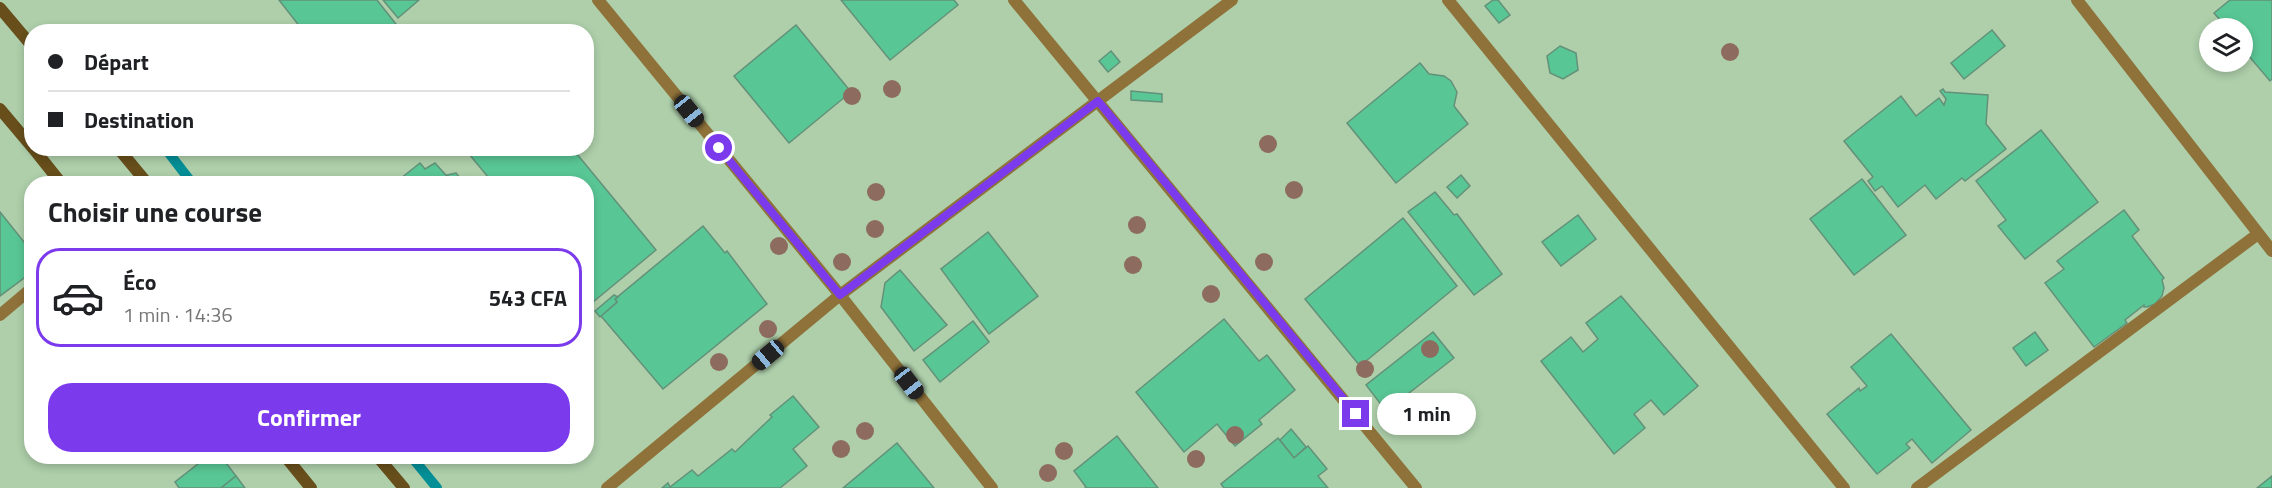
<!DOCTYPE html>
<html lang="fr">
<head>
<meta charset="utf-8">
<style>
  body { margin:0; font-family:"Titillium Web",sans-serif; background:#f6f6f6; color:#202124; height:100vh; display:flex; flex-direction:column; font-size:22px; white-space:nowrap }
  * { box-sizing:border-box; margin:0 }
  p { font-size:20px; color:#757577 }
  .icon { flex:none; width:33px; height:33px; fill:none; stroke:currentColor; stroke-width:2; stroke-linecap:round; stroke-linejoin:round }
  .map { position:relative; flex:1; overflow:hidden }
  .details { position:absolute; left:24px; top:176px; width:570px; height:288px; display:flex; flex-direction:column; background:#fff; border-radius:24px; box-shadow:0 3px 9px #0003 }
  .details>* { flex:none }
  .guide { position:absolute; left:24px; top:24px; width:570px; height:132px; border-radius:24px; box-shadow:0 3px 9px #0003; display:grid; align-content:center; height:132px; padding:0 24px; background:#fff }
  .fabs { position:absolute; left:2199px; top:18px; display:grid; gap:12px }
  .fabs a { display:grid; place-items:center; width:54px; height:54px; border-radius:50%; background:#fff; box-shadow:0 3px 9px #0003; font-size:30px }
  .end { position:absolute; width:27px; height:27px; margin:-14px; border:8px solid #7c3aed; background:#fff; box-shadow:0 0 0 3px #fff }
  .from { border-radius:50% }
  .bubble { position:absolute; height:42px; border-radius:21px; background:#fff; box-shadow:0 3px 9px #0003; font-size:20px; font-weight:700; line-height:42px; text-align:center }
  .car { position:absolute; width:18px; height:36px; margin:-18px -9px; border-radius:8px; box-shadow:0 0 4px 2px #0007; background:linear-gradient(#222 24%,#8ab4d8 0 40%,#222 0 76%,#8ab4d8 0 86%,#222 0) }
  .guide b { display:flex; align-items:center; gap:21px; height:57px; font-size:22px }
  .guide b+b { border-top:2px solid #e0e0e0 }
  .guide i { width:15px; height:15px; background:#202124 }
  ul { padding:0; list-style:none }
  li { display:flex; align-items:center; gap:18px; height:99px; margin:0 12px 9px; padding:0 12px; border:3px solid transparent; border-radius:24px }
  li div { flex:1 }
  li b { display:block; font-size:22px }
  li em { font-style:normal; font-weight:700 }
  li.active { border-color:#7c3aed }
  li>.icon { width:54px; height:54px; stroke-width:1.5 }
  h2 { padding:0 24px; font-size:27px; line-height:72px }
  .action { display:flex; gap:12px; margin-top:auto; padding:12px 24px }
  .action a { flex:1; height:69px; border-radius:24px; background:#7c3aed; color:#fff; font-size:24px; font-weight:700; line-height:69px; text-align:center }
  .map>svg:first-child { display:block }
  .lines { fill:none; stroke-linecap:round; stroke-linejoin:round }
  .stream { stroke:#048e96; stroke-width:10 }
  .building { fill:#59c695; stroke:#639179; stroke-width:1.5 }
  .minor { stroke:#8f723a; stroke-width:12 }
  .secondary { stroke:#674e1b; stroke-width:12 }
  .tree { fill:#8e6b5f }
  .route { stroke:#7c3aed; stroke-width:8 }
</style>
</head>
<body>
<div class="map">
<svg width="2272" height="488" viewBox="0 0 2272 488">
  <rect width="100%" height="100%" fill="#aecfaa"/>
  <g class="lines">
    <g class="stream">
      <polyline points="165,148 192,183"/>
      <polyline points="411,456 437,488"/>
    </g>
  </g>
  <g class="building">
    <polygon points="279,0 377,0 399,28 394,32 304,32"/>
    <polygon points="383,0 419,0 398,18"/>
    <polygon points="841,0 954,0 958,5 890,60"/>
    <polygon points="1493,0 1498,0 1510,15 1499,23 1485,6"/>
    <polygon points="2230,0 2272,0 2272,79 2270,81 2242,48 2242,28 2227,28 2214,13"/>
    <polygon points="796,25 851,92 789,143 734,76"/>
    <polygon points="1992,30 2005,46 1964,79 1951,63"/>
    <polygon points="1560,46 1576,53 1578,70 1563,79 1550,73 1547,56"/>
    <polygon points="1111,51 1120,62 1108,72 1099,61"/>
    <polygon points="1420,63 1429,74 1444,76 1451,81 1457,92 1454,106 1468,124 1396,183 1347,123"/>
    <polygon points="1943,89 1945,92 1988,95 1986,124 2006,149 1965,181 1962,178 1936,199 1925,185 1898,207 1882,186 1875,191 1868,181 1873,177 1844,141 1901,96 1916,116 1939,98 1944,105 1946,99 1940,91"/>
    <polygon points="1131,91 1162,94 1162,102 1131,100"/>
    <polygon points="2041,130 2098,202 2025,259 1998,226 2006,220 1976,181"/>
    <polygon points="464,148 572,148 656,250 593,302 586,294 586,183 493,183"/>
    <polygon points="420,163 425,169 435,163 453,183 395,183"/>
    <polygon points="456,173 464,183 453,183 447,175"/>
    <polygon points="1461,175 1470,186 1457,198 1447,187"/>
    <polygon points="1862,179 1906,235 1854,275 1810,219"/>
    <polygon points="1435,192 1454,215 1457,214 1502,274 1474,295 1408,212"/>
    <polygon points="2124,210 2139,230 2132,236 2164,278 2162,280 2164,288 2162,296 2155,304 2147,307 2144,307 2144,305 2125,320 2127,323 2094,347 2045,283 2064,269 2057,261"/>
    <polygon points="0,212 32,252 32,272 0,296"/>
    <polygon points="1578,215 1596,239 1561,266 1542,242"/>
    <polygon points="1403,218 1457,286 1360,366 1305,299"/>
    <polygon points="703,226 725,253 727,251 767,304 663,389 601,316 617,302 615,299"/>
    <polygon points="988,232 1038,296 989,334 941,269"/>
    <polygon points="900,270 947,325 914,351 881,307 885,283"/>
    <polygon points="614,295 618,297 615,299 617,302 600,317 595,311"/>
    <polygon points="1621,296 1698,386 1664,415 1651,400 1634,414 1645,428 1614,454 1541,361 1571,337 1583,352 1598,339 1586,323"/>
    <polygon points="1224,319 1259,361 1267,355 1295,390 1259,420 1262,424 1235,446 1217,424 1184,452 1136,392"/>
    <polygon points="973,321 989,342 940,382 923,360"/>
    <polygon points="1433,332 1454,358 1386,411 1366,385"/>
    <polygon points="2035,332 2048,350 2026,366 2013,348"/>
    <polygon points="1891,334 1971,430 1932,463 1912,439 1906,444 1910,448 1877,474 1827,414 1859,388 1860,391 1867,386 1851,367"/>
    <polygon points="793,396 819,427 793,449 807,466 780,488 662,488 668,483 670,487 692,470 698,476 732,449 735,452 772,417 770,415"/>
    <polygon points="1291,429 1306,447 1294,458 1280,440"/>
    <polygon points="1117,436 1158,488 1085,488 1086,487 1074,471"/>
    <polygon points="1278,438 1294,458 1308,446 1327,469 1318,476 1328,488 1224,488 1221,484"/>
    <polygon points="897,443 934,488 843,488"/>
    <polygon points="208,456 221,456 236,476 221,488 179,488 175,482"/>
    <polygon points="236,476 245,488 221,488"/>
    <polygon points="2272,476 2272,488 2257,488"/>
  </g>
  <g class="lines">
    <g class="minor">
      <polyline points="598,0 840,295 992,488"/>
      <polyline points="1014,0 1416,488"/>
      <polyline points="1448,0 1844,488"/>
      <polyline points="2077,0 2272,251"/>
      <polyline points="0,315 32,288"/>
      <polyline points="607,488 840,295 1232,0"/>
      <polyline points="1917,488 2258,234"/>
    </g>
    <g class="secondary">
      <polyline points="0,8 32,46"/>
      <polyline points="0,109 32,147"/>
      <polyline points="33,148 61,183"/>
      <polyline points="118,148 147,183"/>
      <polyline points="285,456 311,488"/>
      <polyline points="377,456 404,488"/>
    </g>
  </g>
  <g class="tree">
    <circle cx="1730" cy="52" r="9"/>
    <circle cx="892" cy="89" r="9"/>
    <circle cx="852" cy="96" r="9"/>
    <circle cx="1268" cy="144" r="9"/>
    <circle cx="1294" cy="190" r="9"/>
    <circle cx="876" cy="192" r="9"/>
    <circle cx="1137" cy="225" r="9"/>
    <circle cx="875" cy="229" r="9"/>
    <circle cx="779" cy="246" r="9"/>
    <circle cx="842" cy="262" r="9"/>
    <circle cx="1264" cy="262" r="9"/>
    <circle cx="1133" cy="265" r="9"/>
    <circle cx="1211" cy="294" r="9"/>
    <circle cx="768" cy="329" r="9"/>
    <circle cx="1430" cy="349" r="9"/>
    <circle cx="719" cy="362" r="9"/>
    <circle cx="1365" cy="369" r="9"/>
    <circle cx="865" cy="431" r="9"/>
    <circle cx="1235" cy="435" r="9"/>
    <circle cx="841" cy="449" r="9"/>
    <circle cx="1064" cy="451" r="9"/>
    <circle cx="1196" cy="459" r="9"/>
    <circle cx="1048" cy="473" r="9"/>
  </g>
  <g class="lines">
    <polyline class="route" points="719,148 840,295 1098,101 1356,414"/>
  </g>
</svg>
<div class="fabs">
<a><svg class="icon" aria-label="layers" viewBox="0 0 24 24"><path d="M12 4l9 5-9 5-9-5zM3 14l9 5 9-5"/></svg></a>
</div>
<i class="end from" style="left:719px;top:148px"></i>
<i class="end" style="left:1356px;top:414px"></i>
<div class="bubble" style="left:1377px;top:393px;width:99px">1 min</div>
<i class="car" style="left:689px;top:111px;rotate:141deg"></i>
<i class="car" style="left:768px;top:355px;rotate:230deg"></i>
<i class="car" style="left:909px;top:383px;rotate:142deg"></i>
<div class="guide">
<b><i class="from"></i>Départ</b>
<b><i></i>Destination</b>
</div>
<section class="details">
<h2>Choisir une course</h2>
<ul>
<li class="active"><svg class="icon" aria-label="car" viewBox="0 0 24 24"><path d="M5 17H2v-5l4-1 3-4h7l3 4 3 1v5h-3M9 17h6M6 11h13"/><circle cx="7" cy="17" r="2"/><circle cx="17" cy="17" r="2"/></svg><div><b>Éco</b><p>1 min · 14:36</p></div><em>543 CFA</em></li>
</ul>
<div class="action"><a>Confirmer</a></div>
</section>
</div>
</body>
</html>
